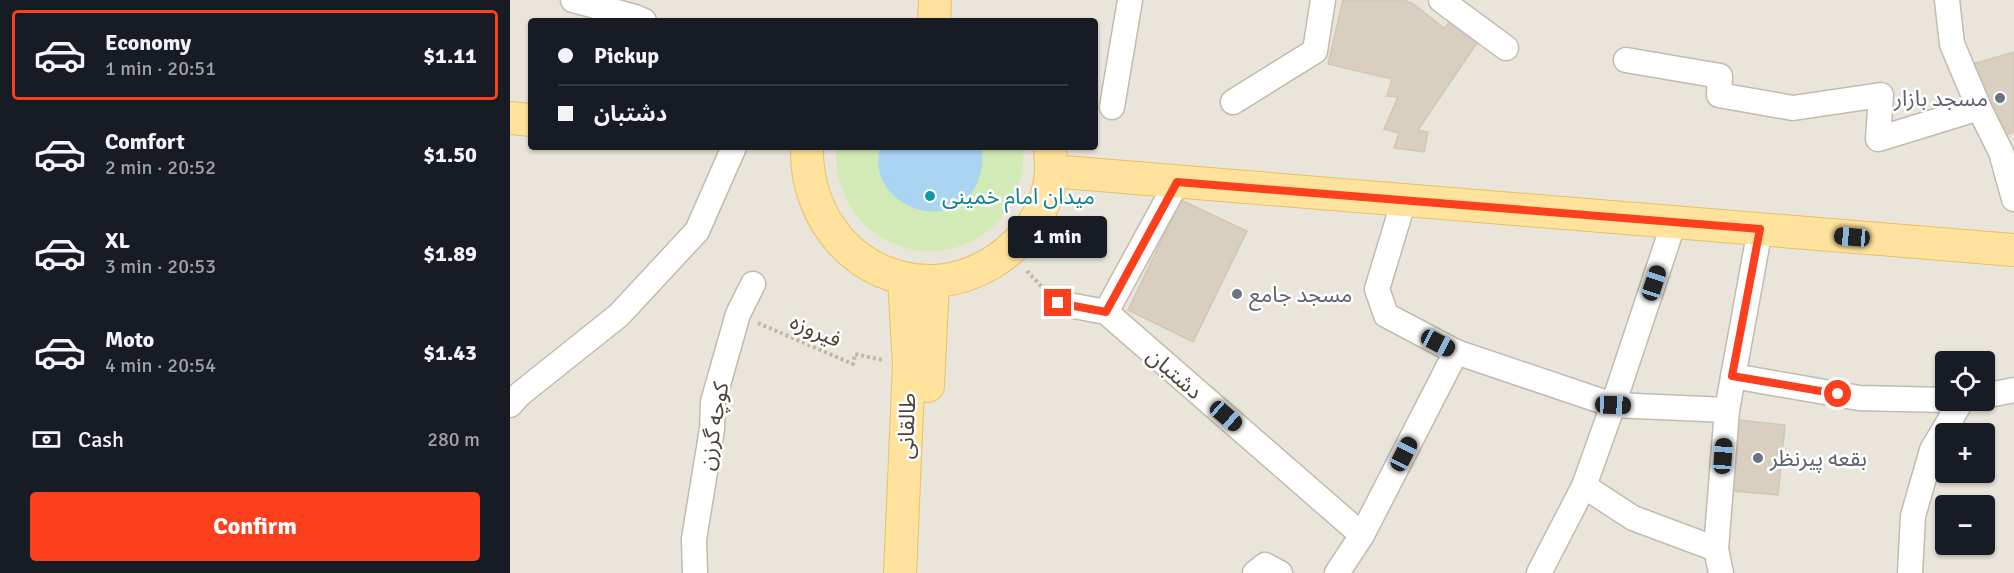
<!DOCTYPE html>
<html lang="en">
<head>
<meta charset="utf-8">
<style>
  body { margin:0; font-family:Signika,"Noto Sans Arabic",sans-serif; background:#242831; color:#f1f3f6; height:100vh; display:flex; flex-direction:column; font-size:22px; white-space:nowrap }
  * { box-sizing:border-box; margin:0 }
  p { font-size:20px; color:#9ea1a6 }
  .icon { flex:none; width:33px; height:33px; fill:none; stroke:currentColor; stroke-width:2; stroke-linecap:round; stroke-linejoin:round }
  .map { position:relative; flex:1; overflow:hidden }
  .sheet { display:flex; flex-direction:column; background:#171b24; width:510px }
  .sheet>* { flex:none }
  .top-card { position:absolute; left:18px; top:18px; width:570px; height:132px; border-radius:6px; box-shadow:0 2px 4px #0004; display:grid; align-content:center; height:132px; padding:0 30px; background:#171b24 }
  .buttons { position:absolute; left:1425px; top:351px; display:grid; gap:12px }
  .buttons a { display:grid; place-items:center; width:60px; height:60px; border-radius:6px; background:#171b24; box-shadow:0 2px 4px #0004; font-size:30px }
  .end { position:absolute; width:27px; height:27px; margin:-14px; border:8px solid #fc3f1d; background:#fff; box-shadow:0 0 0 3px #fff }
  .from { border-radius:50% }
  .bubble { position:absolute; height:42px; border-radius:6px; background:#171b24; box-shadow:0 2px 4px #0004; font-size:20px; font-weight:700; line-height:42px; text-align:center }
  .car { position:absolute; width:18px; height:36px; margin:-18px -9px; border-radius:8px; box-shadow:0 0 4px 2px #0007; background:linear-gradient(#222 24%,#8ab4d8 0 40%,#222 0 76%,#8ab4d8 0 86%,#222 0) }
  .top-card b { display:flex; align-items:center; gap:21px; height:57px; font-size:22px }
  .top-card b+b { border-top:2px solid #363941 }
  .top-card i { width:15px; height:15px; background:#f1f3f6 }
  ul { padding:10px 0 0; list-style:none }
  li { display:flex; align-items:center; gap:18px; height:90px; margin:0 12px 9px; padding:0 18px; border:3px solid transparent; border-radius:6px }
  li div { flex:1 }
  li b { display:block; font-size:22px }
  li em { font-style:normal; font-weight:700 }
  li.selected { border-color:#fc3f1d }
  li>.icon { width:54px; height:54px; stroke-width:1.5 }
  .pay { display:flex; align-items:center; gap:15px; height:66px; padding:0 30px; font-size:22px }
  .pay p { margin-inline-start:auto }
  .action { display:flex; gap:12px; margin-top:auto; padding:12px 30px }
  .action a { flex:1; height:69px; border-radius:6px; background:#fc3f1d; color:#fff; font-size:24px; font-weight:700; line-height:69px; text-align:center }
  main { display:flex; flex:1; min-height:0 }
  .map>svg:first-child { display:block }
  .residential { fill:#eae5da; fill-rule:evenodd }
  .green { fill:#d2eab5 }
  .water { fill:#a9d4f2 }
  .building { fill:#d8cfc1; stroke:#d3c7b4; stroke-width:1.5 }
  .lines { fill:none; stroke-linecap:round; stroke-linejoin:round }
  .minor-casing { stroke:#c2bbae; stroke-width:27 }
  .major-casing { stroke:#e6c16a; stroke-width:34 }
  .path { stroke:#c4b79f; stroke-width:4; stroke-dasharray:3 3; stroke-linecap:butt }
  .minor { stroke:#fff; stroke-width:24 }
  .major { stroke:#ffe39c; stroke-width:32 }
  .route { stroke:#fc3f1d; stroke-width:8 }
  .worship-dot { fill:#6b7280; stroke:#fff; stroke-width:2 }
  .culture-dot { fill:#0f9aa8; stroke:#fff; stroke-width:2 }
  .labels { text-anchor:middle; stroke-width:5; stroke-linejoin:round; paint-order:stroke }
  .worship-label { font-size:22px; fill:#5b616d; stroke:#fff; text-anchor:start }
  .culture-label { font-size:22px; fill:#0d838f; stroke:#fff; text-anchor:start }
  .street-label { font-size:22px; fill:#4b4439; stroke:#fff }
</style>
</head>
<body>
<main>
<section class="sheet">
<ul>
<li class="selected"><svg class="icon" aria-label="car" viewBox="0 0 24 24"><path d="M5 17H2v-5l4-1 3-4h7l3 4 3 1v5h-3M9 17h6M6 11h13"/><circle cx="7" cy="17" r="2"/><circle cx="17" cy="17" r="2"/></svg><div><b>Economy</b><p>1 min · 20:51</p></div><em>$1.11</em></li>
<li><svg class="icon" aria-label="car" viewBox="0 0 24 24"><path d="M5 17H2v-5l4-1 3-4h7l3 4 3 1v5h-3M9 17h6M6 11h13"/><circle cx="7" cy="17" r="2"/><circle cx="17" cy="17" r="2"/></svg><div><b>Comfort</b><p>2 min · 20:52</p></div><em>$1.50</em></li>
<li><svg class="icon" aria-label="car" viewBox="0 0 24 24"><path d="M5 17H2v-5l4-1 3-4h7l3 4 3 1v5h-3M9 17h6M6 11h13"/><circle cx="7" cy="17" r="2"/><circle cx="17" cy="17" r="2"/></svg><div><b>XL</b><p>3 min · 20:53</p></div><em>$1.89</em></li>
<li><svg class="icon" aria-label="car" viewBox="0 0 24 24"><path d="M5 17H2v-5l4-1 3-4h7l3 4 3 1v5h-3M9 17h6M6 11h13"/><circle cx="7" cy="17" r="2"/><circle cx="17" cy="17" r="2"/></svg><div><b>Moto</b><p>4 min · 20:54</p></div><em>$1.43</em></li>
</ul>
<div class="pay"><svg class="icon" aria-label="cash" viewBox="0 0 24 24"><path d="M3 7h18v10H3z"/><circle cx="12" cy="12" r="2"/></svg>Cash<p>280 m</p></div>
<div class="action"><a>Confirm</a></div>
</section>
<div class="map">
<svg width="1504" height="573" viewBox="0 0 1504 573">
  <rect width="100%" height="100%" fill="#f6f3ec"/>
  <path class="residential" d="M 0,0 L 1504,0 L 1504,573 L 0,573 ZM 21,21 L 585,21 L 585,147 L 21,147 ZM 1436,362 L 1474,362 L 1474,400 L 1436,400 ZM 1436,434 L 1474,434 L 1474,472 L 1436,472 ZM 1436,506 L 1474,506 L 1474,544 L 1436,544 Z"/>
  <path class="green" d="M 327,147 L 512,147 C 516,163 511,181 504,196 C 471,270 369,269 335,196 C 329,182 324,163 327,147 Z"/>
  <path class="water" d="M 370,147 L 471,147 C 474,159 472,171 467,183 C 442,238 355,206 370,147 Z"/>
  <g class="building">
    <polygon points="833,0 893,0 902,3 934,28 942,20 969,40 908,130 918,132 914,152 884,148 889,133 874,129 888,97 877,96 882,79 818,64"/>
    <polygon points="1504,52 1504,132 1491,137 1463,64"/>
    <polygon points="671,200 737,231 683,342 618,310"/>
    <polygon points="1228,420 1275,425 1268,495 1221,491"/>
  </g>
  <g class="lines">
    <defs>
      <g id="minor">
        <polyline points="63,0 125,17 134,21"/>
        <polyline points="931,0 996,48"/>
        <polyline points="1437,0 1442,44 1469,108"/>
        <polyline points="1116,60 1210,76 1209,95 1283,108 1371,95 1368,139 1469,108 1491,152 1504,199"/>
        <polyline points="723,102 805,51 813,0"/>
        <polyline points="602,107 620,0"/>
        <polyline points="894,200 867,289 876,315 946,352 1103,405 1217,410"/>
        <polyline points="548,303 596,312 852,535"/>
        <polyline points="596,312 667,182"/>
        <polyline points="1223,376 1349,398 1436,400"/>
        <polyline points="1474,396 1504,390"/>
        <polyline points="0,405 10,394 109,315 187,231 224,147"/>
        <polyline points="1074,486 1123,518 1206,549"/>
        <polyline points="185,573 184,539 202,429 203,402 228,314 243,284"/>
        <polyline points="745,573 755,565 770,573"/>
        <polyline points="827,573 852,535 946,352"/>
        <polyline points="1029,573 1074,486 1103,405 1164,222"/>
        <polyline points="1211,573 1206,549 1217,410 1250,229"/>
        <polyline points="1400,573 1403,516 1422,450 1452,400"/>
      </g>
      <g id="major">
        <polyline points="424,21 425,0"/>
        <polyline points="0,118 21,120"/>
        <path d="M 297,147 C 295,219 347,282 422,281 C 479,280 539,230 541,170 C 541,162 540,154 540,147"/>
        <polyline points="541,171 1504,250"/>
        <polyline points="418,386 423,281"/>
        <polyline points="390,573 399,365 394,279"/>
      </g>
    </defs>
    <use href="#minor" class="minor-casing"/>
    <use href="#major" class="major-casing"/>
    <g class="path">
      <polyline points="517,271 533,288"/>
      <polyline points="248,323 343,364 345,354 373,360"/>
    </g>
    <use href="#minor" class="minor"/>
    <use href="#major" class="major"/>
  </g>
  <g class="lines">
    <polyline class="route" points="548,303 596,312 667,182 1250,229 1222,376 1328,394"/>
  </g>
  <g class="worship-dot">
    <circle cx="1490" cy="98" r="6"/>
    <circle cx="727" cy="294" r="6"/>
    <circle cx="1248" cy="458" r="6"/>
  </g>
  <circle class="culture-dot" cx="420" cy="196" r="6"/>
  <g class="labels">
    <g class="worship-label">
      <text x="1478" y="106" text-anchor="end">مسجد بازار</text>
      <text x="739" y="302">مسجد جامع</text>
      <text x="1260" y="466">بقعه پیرنظر</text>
    </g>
    <g class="culture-label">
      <text x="432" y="204">میدان امام خمینی</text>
    </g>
    <g class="street-label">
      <text transform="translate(306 330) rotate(23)" y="8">فیروزه</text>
      <text transform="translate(665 373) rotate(41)" y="8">دشتبان</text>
      <text transform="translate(203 426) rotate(-80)" y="8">کوچه گرزن</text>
      <text transform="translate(396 426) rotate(-88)" y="8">طالقانی</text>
    </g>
  </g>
</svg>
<div class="buttons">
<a><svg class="icon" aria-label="locate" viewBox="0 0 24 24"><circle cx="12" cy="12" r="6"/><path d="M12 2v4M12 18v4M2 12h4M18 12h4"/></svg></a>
<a>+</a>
<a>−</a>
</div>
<i class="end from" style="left:1328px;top:394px"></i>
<i class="end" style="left:548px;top:303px"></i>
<div class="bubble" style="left:498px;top:216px;width:99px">1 min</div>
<i class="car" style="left:1342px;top:237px;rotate:275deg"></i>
<i class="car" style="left:1144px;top:283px;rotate:18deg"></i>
<i class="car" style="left:928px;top:343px;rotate:118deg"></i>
<i class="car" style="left:1103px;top:405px;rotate:92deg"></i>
<i class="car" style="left:716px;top:416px;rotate:131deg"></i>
<i class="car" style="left:894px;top:454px;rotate:27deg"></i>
<i class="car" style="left:1213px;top:456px;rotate:4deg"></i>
<div class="top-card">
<b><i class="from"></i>Pickup</b>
<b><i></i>دشتبان</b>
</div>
</div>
</main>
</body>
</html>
